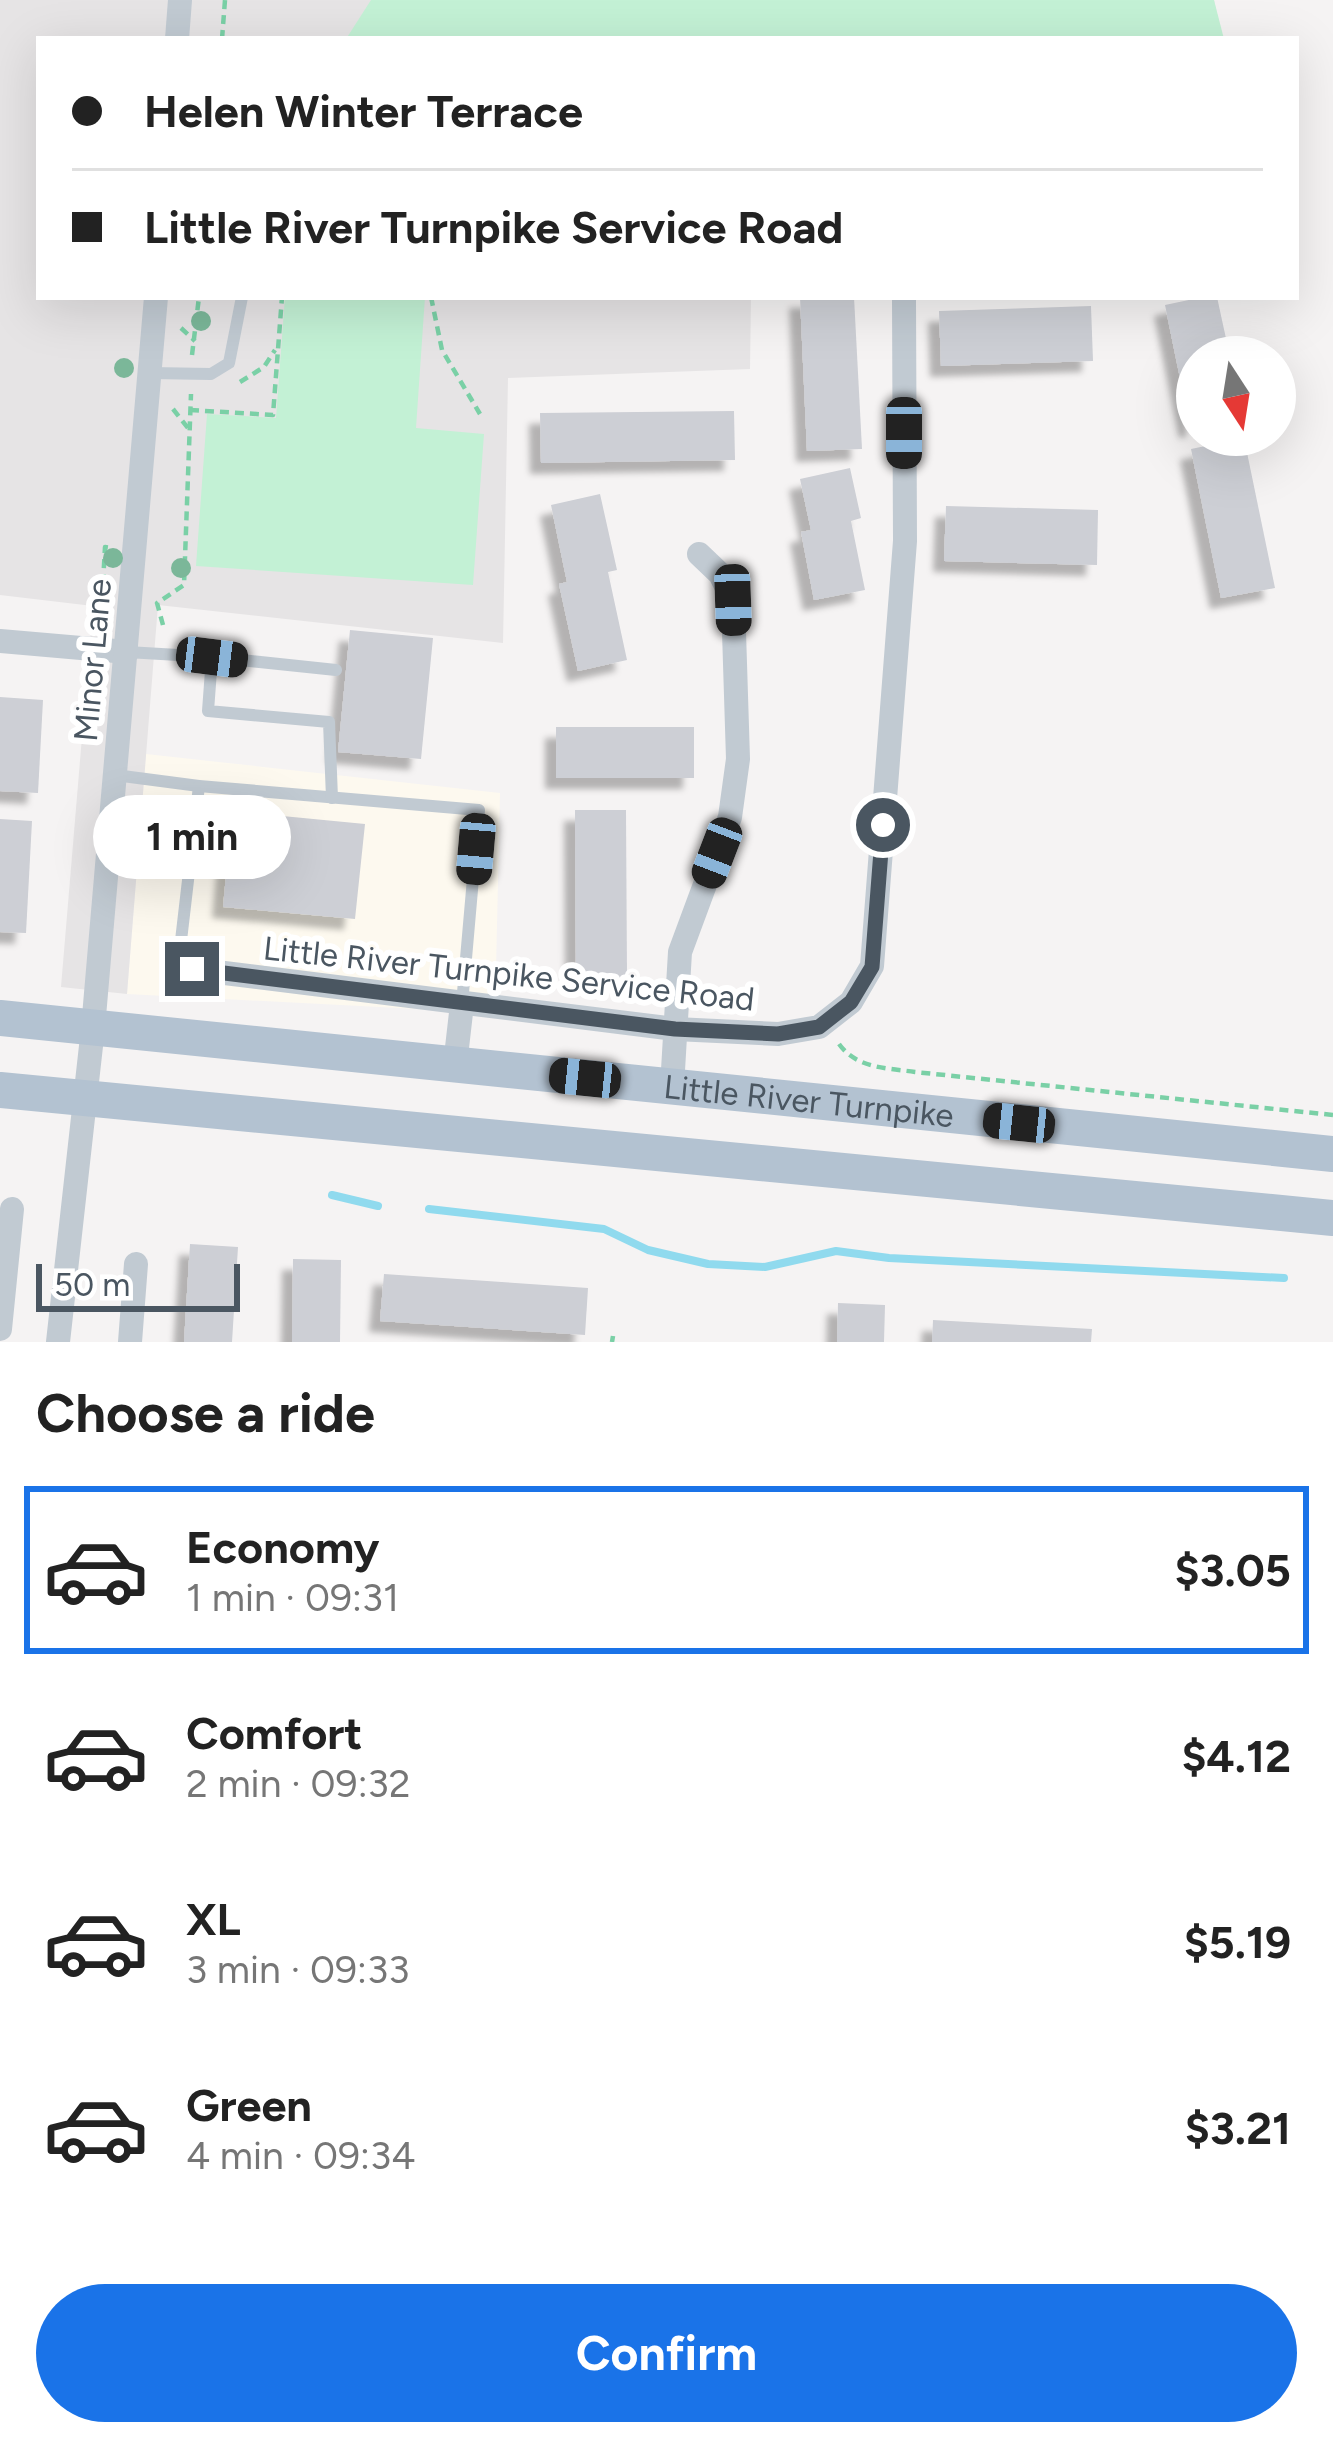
<!DOCTYPE html>
<html lang="en">
<head>
<meta charset="utf-8">
<style>
  body { margin:0; font-family:Figtree,sans-serif; background:#f2f2f2; color:#222; height:100vh; display:flex; flex-direction:column; font-size:45px; white-space:nowrap }
  * { box-sizing:border-box; margin:0 }
  p { font-size:39px; color:#767676 }
  .icon { flex:none; width:66px; height:66px; fill:none; stroke:currentColor; stroke-width:2; stroke-linecap:round; stroke-linejoin:round }
  .map { position:relative; height:1342px; overflow:hidden }
  .drawer { display:flex; flex-direction:column; background:#fff; flex:1 }
  .drawer>* { flex:none }
  .guide { position:absolute; left:36px; top:36px; width:1263px; height:264px; border-radius:0px; box-shadow:0 12px 48px #0002; display:grid; align-content:center; height:264px; padding:0 36px; background:#fff }
  .needle { width:78px; rotate:168deg }
  .tools { position:absolute; left:1176px; top:336px; display:grid; gap:24px }
  .tools a { display:grid; place-items:center; width:120px; height:120px; border-radius:50%; background:#fff; box-shadow:0 12px 48px #0002; font-size:60px }
  .scale { position:absolute; left:36px; bottom:30px; width:204px; box-sizing:border-box; padding-left:12px; border:6px solid #4a5661; border-top:0; font-size:33px; line-height:42px; white-space:nowrap; color:#4a5661; -webkit-text-stroke:9px #fff; paint-order:stroke }
  .end { position:absolute; width:54px; height:54px; margin:-27px; border:15px solid #4a5661; background:#fff; box-shadow:0 0 0 6px #fff }
  .from { border-radius:50% }
  .bubble { position:absolute; height:84px; border-radius:42px; background:#fff; box-shadow:0 12px 48px #0002; font-size:39px; font-weight:700; line-height:84px; text-align:center }
  .car { position:absolute; width:36px; height:72px; margin:-36px -18px; border-radius:15px; box-shadow:0 0 9px 3px #0007; background:linear-gradient(#222 24%,#8ab4d8 0 40%,#222 0 76%,#8ab4d8 0 86%,#222 0) }
  .guide b { display:flex; align-items:center; gap:42px; height:114px; font-size:45px }
  .guide b+b { border-top:3px solid #e0e0e0 }
  .guide i { width:30px; height:30px; background:#222 }
  ul { padding:0; list-style:none }
  li { display:flex; align-items:center; gap:36px; height:168px; margin:0 24px 18px; padding:0 12px; border:6px solid transparent; border-radius:0px }
  li div { flex:1 }
  li b { display:block; font-size:45px }
  li em { font-style:normal; font-weight:700 }
  li.selected { border-color:#1a73e8 }
  li>.icon { width:108px; height:108px; stroke-width:1.5 }
  h2 { padding:0 36px; font-size:54px; line-height:144px }
  .primary-button { display:flex; gap:24px; margin-top:auto; padding:24px 36px }
  .primary-button a { flex:1; height:138px; border-radius:72px; background:#1a73e8; color:#fff; font-size:48px; font-weight:700; line-height:138px; text-align:center }
  .map>svg:first-child { display:block }
  .commercial { fill:#fdf9ef }
  .education { fill:#e6e4e5 }
  .green { fill:#c3f1d5 }
  .lines { fill:none; stroke-linecap:round; stroke-linejoin:round }
  .stream { stroke:#90daee; stroke-width:8 }
  .building { fill:#cdcfd5; filter:url(#shadow) }
  .path { stroke:#7ad0a6; stroke-width:4.5; stroke-dasharray:9 6; stroke-linecap:butt }
  .service { stroke:#c1cad2; stroke-width:12 }
  .minor { stroke:#c1cad2; stroke-width:24 }
  .primary { stroke:#b3c2d1; stroke-width:36 }
  .tree { fill:#7bb799 }
  .route { stroke:#4a5661; stroke-width:15 }
  .labels { text-anchor:middle; stroke-width:12; stroke-linejoin:round; paint-order:stroke }
  .street-label { font-size:33px; fill:#4a5661; stroke:#fff }
</style>
</head>
<body>
<div class="map">
<svg width="1333" height="1342" viewBox="0 0 1333 1342">
  <defs>
    <filter id="shadow"><feDropShadow dx="-11" dy="11" stdDeviation="3" flood-color="#0004"/></filter>
  </defs>
  <rect width="100%" height="100%" fill="#f5f3f3"/>
  <polygon class="commercial" points="146,754 500,793 495,1013 127,994"/>
  <polygon class="education" points="0,0 1214,0 1221,39 39,39 39,297 751,297 750,369 508,378 503,643 158,605 127,994 61,987 93,606 0,595"/>
  <g class="green">
    <polygon points="371,0 1214,0 1224,39 346,39"/>
    <polygon points="285,297 425,297 416,428 484,434 473,585 196,566 207,414 276,418"/>
  </g>
  <g class="lines">
    <g class="stream">
      <polyline points="332,1195 378,1206"/>
      <polyline points="429,1209 604,1229 648,1250 708,1264 765,1267 836,1251 889,1258 1284,1278"/>
    </g>
  </g>
  <g class="building">
    <polygon points="800,297 854,297 862,449 807,451"/>
    <polygon points="1203,297 1217,297 1230,357 1197,357 1197,426 1190,427 1165,305"/>
    <polygon points="1091,306 1093,361 941,366 939,311"/>
    <polygon points="734,411 735,460 541,463 540,413"/>
    <polygon points="1244,438 1275,588 1221,598 1191,449"/>
    <polygon points="850,468 861,518 851,521 865,590 814,600 801,532 811,530 800,479"/>
    <polygon points="600,494 617,570 608,572 627,660 578,671 559,584 567,582 551,505"/>
    <polygon points="946,506 1098,510 1097,565 944,561"/>
    <polygon points="350,630 433,638 421,759 338,752"/>
    <polygon points="0,697 43,700 38,793 0,791"/>
    <rect x="556" y="727" width="138" height="51"/>
    <polygon points="575,810 626,810 627,978 576,979"/>
    <polygon points="232,811 365,824 355,919 223,907"/>
    <polygon points="0,819 32,821 26,933 0,932"/>
    <polygon points="190,1244 238,1247 232,1342 184,1342"/>
    <polygon points="293,1259 341,1260 340,1342 292,1342"/>
    <polygon points="384,1274 588,1288 585,1335 380,1321"/>
    <polygon points="838,1303 885,1305 884,1342 837,1342"/>
    <polygon points="933,1320 1092,1329 1091,1342 932,1342"/>
  </g>
  <g class="lines">
    <g class="path">
      <polyline points="222,39 225,0"/>
      <polyline points="431,297 442,350 480,414"/>
      <polyline points="181,328 195,341"/>
      <polyline points="192,355 199,297"/>
      <polyline points="240,382 264,367 275,350"/>
      <polyline points="173,409 188,428"/>
      <polyline points="190,410 273,415 282,297"/>
      <polyline points="103,583 105,547 112,548"/>
      <polyline points="163,625 157,603 184,585 191,394"/>
      <path d="M 839,1044 C 857,1069 888,1068 915,1072 L 1333,1115"/>
      <polyline points="612,1342 613,1336"/>
    </g>
    <g class="service">
      <polyline points="150,373 211,374 229,363 242,297"/>
      <polyline points="127,652 212,657"/>
      <polyline points="115,775 199,786 479,810 462,1004"/>
      <polyline points="332,798 329,722 208,711 212,657 336,670"/>
      <polyline points="192,969 180,949 199,786"/>
    </g>
    <g class="minor">
      <polyline points="177,39 180,0"/>
      <polyline points="0,641 127,652"/>
      <polyline points="192,969 675,1029 778,1034 819,1027 851,1002 872,966 905,541 904,300"/>
      <polyline points="455,1065 462,1004"/>
      <polyline points="672,1087 680,952 730,817 738,759 733,600 720,574 699,554"/>
      <polyline points="0,1329 12,1209"/>
      <polyline points="58,1342 93,1028 156,297"/>
      <polyline points="130,1342 136,1264"/>
    </g>
    <g class="primary">
      <path id="s1" d="M 0,1018 L 1333,1154"/>
      <polyline points="0,1090 1333,1218"/>
    </g>
  </g>
  <g class="tree">
    <circle cx="201" cy="321" r="10"/>
    <circle cx="124" cy="368" r="10"/>
    <circle cx="113" cy="558" r="10"/>
    <circle cx="181" cy="568" r="10"/>
  </g>
  <g class="lines">
    <polyline class="route" points="192,969 675,1029 778,1034 819,1027 851,1002 872,967 883,825"/>
  </g>
  <g class="labels">
    <g class="street-label">
      <text transform="translate(92 660) rotate(-85)" y="12">Minor Lane</text>
      <text transform="translate(509 973) rotate(6)" y="12">Little River Turnpike Service Road</text>
      <text dy="12" stroke="none"><textPath href="#s1" startOffset="813">Little River Turnpike</textPath></text>
    </g>
  </g>
</svg>
<div class="tools">
<a><svg class="needle" viewBox="-14 -14 28 28"><path d="M0-13l5 13h-10z" fill="#e53935"/><path d="M0 13l5-13h-10z" fill="#767676"/></svg></a>
</div>
<div class="scale">50 m</div>
<i class="end from" style="left:883px;top:825px"></i>
<i class="end" style="left:192px;top:969px"></i>
<div class="bubble" style="left:93px;top:795px;width:198px">1 min</div>
<i class="car" style="left:904px;top:433px;rotate:180deg"></i>
<i class="car" style="left:733px;top:600px;rotate:178deg"></i>
<i class="car" style="left:212px;top:657px;rotate:97deg"></i>
<i class="car" style="left:476px;top:849px;rotate:185deg"></i>
<i class="car" style="left:717px;top:853px;rotate:201deg"></i>
<i class="car" style="left:585px;top:1078px;rotate:276deg"></i>
<i class="car" style="left:1019px;top:1123px;rotate:276deg"></i>
<div class="guide">
<b><i class="from"></i>Helen Winter Terrace</b>
<b><i></i>Little River Turnpike Service Road</b>
</div>
</div>
<section class="drawer">
<h2>Choose a ride</h2>
<ul>
<li class="selected"><svg class="icon" aria-label="car" viewBox="0 0 24 24"><path d="M5 17H2v-5l4-1 3-4h7l3 4 3 1v5h-3M9 17h6M6 11h13"/><circle cx="7" cy="17" r="2"/><circle cx="17" cy="17" r="2"/></svg><div><b>Economy</b><p>1 min · 09:31</p></div><em>$3.05</em></li>
<li><svg class="icon" aria-label="car" viewBox="0 0 24 24"><path d="M5 17H2v-5l4-1 3-4h7l3 4 3 1v5h-3M9 17h6M6 11h13"/><circle cx="7" cy="17" r="2"/><circle cx="17" cy="17" r="2"/></svg><div><b>Comfort</b><p>2 min · 09:32</p></div><em>$4.12</em></li>
<li><svg class="icon" aria-label="car" viewBox="0 0 24 24"><path d="M5 17H2v-5l4-1 3-4h7l3 4 3 1v5h-3M9 17h6M6 11h13"/><circle cx="7" cy="17" r="2"/><circle cx="17" cy="17" r="2"/></svg><div><b>XL</b><p>3 min · 09:33</p></div><em>$5.19</em></li>
<li><svg class="icon" aria-label="car" viewBox="0 0 24 24"><path d="M5 17H2v-5l4-1 3-4h7l3 4 3 1v5h-3M9 17h6M6 11h13"/><circle cx="7" cy="17" r="2"/><circle cx="17" cy="17" r="2"/></svg><div><b>Green</b><p>4 min · 09:34</p></div><em>$3.21</em></li>
</ul>
<div class="primary-button"><a>Confirm</a></div>
</section>
</body>
</html>
